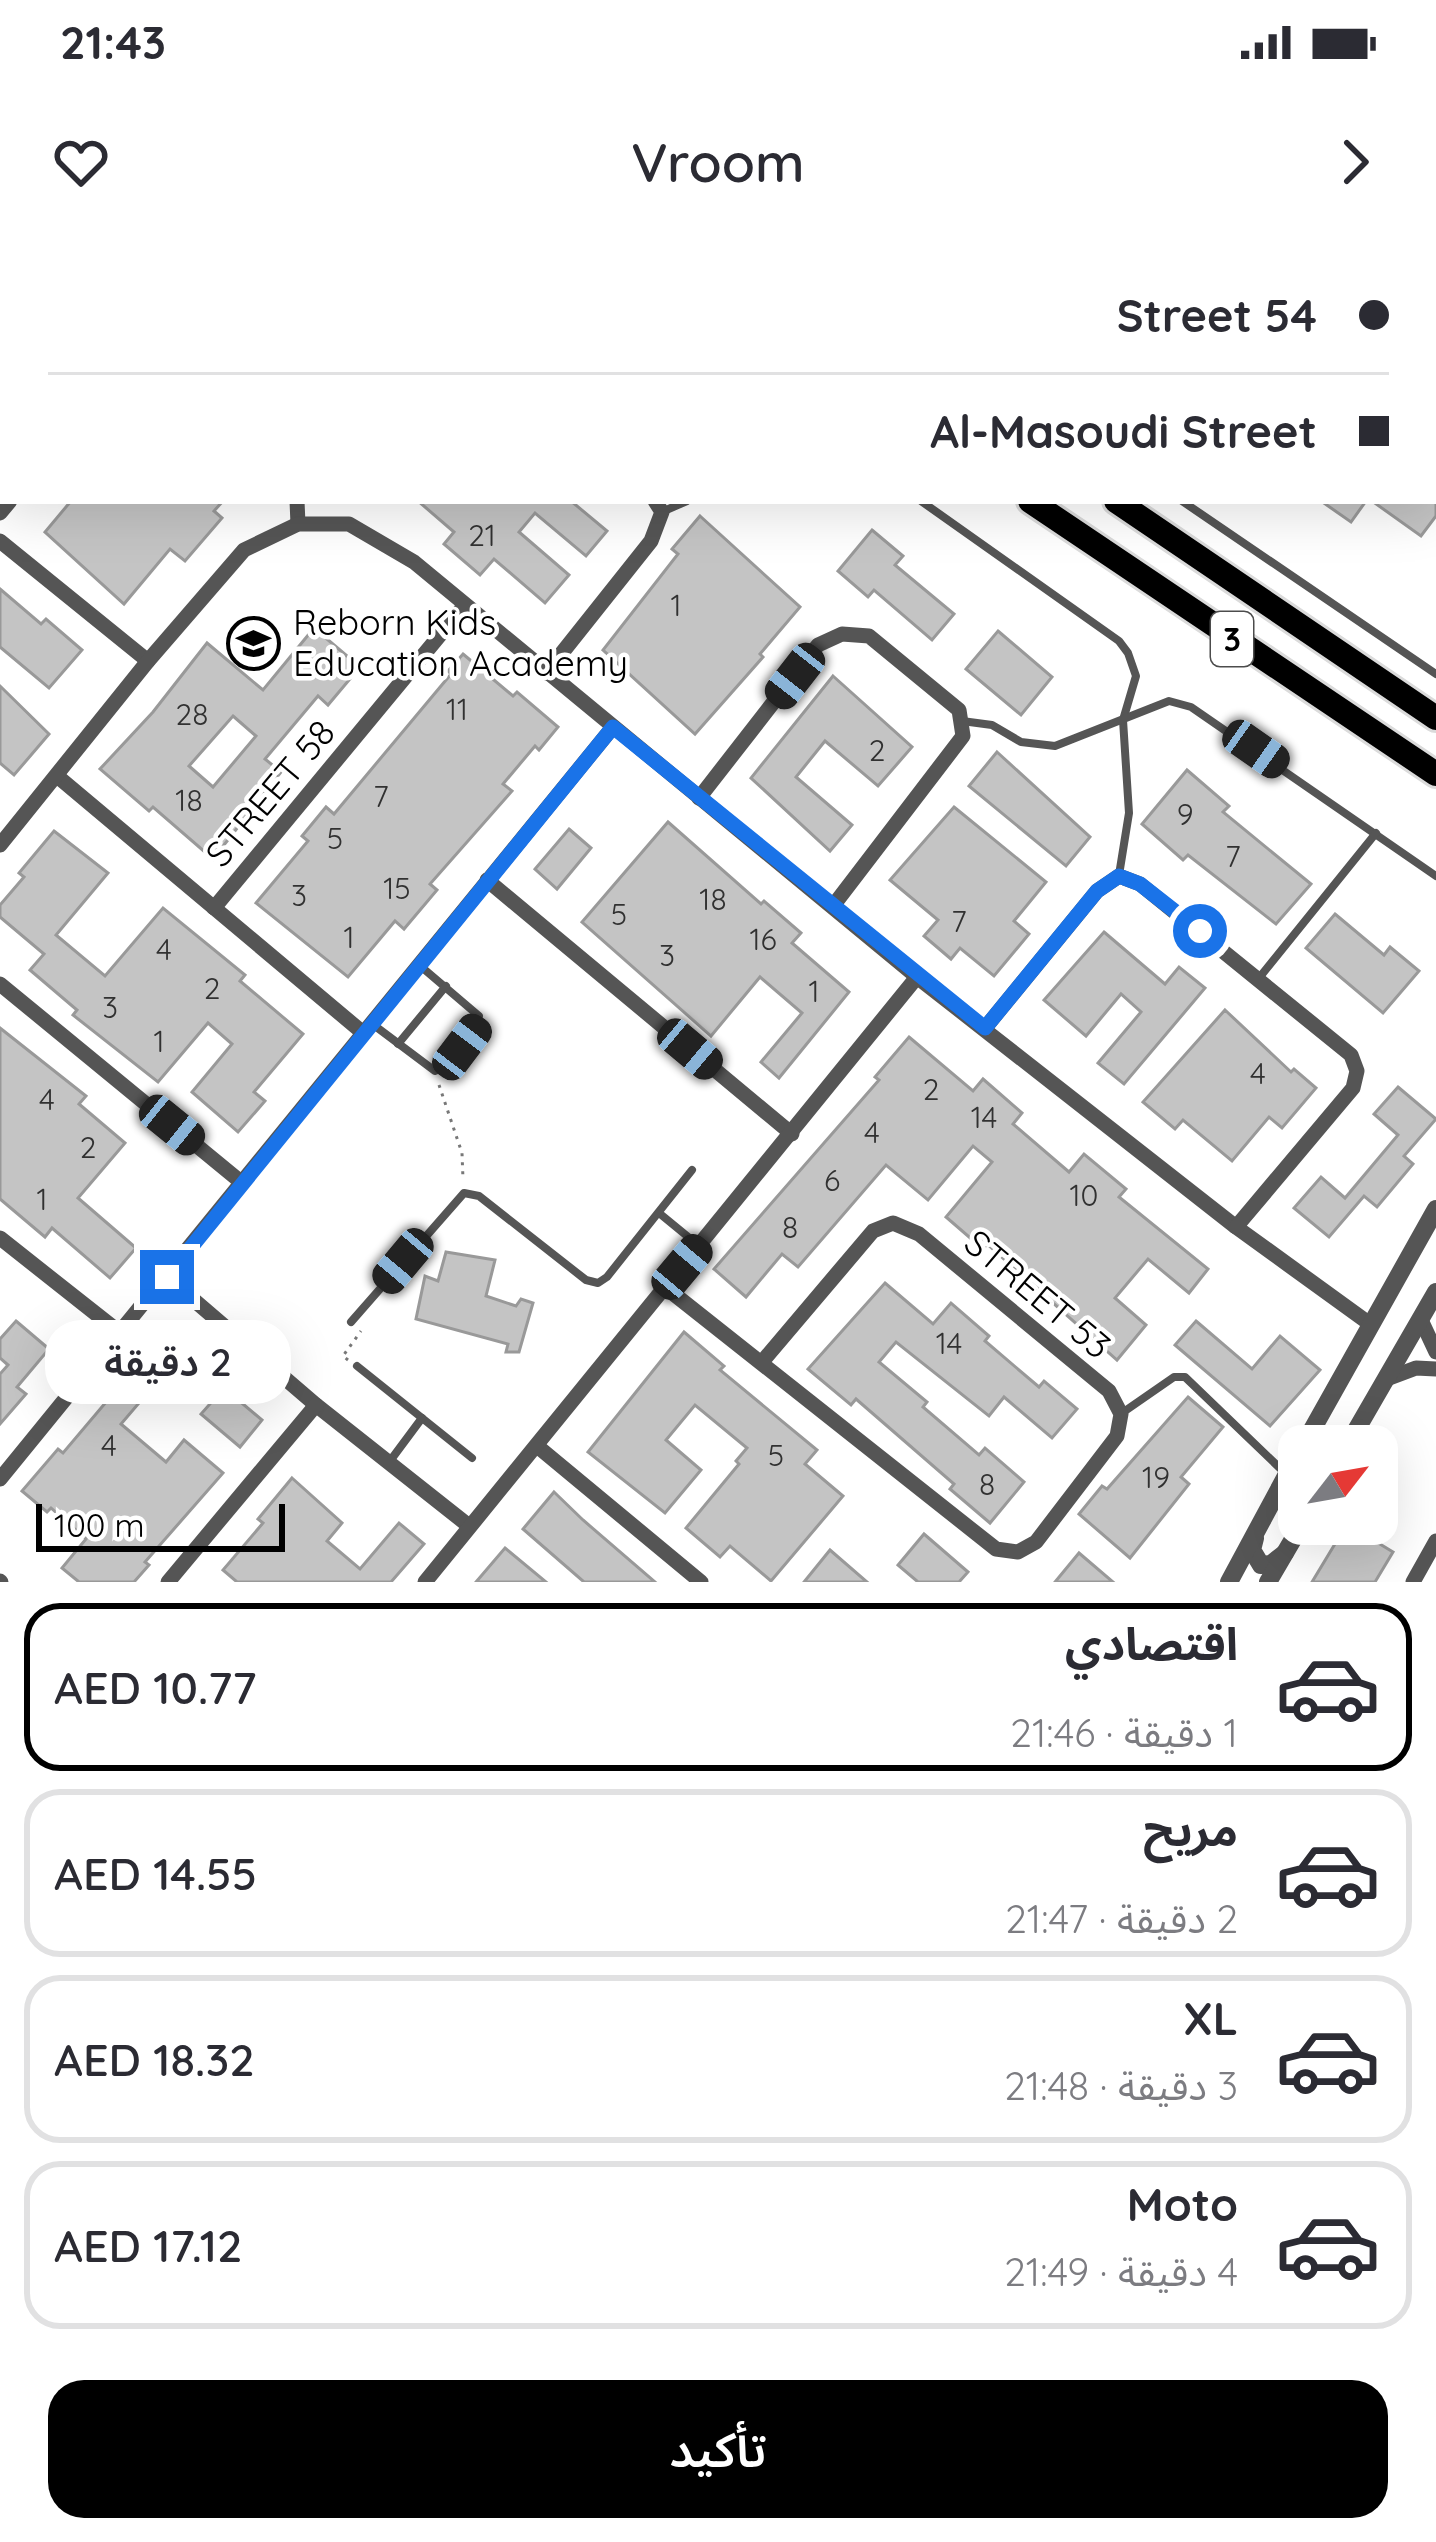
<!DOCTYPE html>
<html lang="ar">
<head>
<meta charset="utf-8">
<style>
  body { margin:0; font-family:Quicksand,"Noto Sans Arabic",sans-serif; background:#f7f7f7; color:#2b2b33; direction:rtl; height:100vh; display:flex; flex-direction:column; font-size:45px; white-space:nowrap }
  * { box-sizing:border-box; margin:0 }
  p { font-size:39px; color:#7c7c81 }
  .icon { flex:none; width:66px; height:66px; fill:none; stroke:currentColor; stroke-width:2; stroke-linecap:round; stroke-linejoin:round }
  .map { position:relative; height:1342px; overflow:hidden; direction:ltr }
  .side { display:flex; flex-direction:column; background:#fff; flex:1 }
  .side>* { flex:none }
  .banner { position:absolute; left:0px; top:0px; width:1437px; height:264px; box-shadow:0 12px 48px #0002; direction:rtl; display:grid; align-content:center; height:264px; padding:0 48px; background:#fff }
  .needle { width:78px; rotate:59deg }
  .tools { position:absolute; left:1278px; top:1185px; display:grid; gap:24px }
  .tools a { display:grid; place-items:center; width:120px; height:120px; border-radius:24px; background:#fff; box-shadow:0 12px 48px #0002; font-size:60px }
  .scale { position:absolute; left:36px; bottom:30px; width:249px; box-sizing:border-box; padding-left:12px; border:6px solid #000; border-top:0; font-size:33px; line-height:42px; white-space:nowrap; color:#000; -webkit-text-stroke:9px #fff; paint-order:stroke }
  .end { position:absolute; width:54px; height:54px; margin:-27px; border:15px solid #1a73e8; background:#fff; box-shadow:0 0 0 6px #fff }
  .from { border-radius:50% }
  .bubble { position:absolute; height:84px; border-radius:36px; background:#fff; box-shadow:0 12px 48px #0002; font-size:39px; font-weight:600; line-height:84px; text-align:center; direction:rtl }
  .car { position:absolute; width:36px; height:72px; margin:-36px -18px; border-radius:15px; box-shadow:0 0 9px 3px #0007; background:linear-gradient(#222 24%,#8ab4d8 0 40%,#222 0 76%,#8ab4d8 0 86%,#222 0) }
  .banner b { display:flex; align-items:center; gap:42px; height:114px; font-size:45px }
  .banner b+b { border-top:3px solid #e1e1e2 }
  .banner i { width:30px; height:30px; background:#2b2b33 }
  ul { padding:21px 0 0; list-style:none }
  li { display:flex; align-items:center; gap:36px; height:168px; margin:0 24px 18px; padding:0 24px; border:6px solid #e1e1e2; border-radius:36px }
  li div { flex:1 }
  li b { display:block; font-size:45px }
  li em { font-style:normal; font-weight:600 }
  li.on { border-color:#000 }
  li>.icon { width:108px; height:108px; stroke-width:1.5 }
  .primary-button { display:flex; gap:24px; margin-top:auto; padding:24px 48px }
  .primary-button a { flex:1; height:138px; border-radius:36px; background:#000; color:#fff; font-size:48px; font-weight:600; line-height:138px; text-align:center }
  .status { display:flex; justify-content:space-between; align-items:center; height:84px; padding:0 60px; background:#fff; direction:ltr }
  .status svg { height:33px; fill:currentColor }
  header { display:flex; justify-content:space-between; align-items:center; height:156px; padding:0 48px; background:#fff; font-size:54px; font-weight:600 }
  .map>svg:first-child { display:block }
  .building { fill:#c4c4c4; stroke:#999; stroke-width:3; fill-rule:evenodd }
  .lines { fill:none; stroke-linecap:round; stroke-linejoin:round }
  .primary-casing { stroke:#dbdbdb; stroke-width:30 }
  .path { stroke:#777; stroke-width:3; stroke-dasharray:3 6; stroke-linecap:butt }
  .service { stroke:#555; stroke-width:8 }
  .minor { stroke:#555; stroke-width:15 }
  .tertiary { stroke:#555; stroke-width:18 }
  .primary { stroke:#000; stroke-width:24 }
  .route { stroke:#1a73e8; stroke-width:15 }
  .labels { text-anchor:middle; stroke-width:9; stroke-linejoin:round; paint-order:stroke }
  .number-label { font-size:30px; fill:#313131 }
  .shield { fill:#fff; stroke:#4c4c4c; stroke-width:3 }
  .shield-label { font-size:33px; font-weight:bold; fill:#000 }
  .poi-label { font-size:36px; fill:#000; stroke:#fff; text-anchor:start }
  .street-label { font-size:36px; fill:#000; stroke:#fff }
</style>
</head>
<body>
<div class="status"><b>21:43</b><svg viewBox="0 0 49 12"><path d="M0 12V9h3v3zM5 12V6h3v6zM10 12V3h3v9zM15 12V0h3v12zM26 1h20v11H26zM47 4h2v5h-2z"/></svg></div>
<header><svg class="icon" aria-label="forward" viewBox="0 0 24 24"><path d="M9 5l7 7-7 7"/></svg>Vroom<svg class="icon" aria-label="heart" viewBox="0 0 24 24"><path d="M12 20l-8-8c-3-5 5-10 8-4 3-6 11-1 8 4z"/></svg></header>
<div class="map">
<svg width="1436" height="1342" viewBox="0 0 1436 1342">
  <rect width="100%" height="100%" fill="#fff"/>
  <g class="building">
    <polygon points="71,261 223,261 214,271 222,278 185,321 170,309 124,364 45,292"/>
    <polygon points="418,261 571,261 607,291 586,316 535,273 519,292 569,335 545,363 494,319 480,335 444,304 454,292"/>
    <polygon points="1321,261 1366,261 1351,282"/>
    <polygon points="1372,261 1436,261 1436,276 1421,296"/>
    <polygon points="700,276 800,367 760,414 763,417 695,494 603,410 678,314 672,309"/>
    <polygon points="872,290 903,316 895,325 954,374 932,400 874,350 868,357 838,331"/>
    <polygon points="0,349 41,384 46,379 82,410 49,448 0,407"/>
    <path d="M 314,388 L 360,427 L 328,465 L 318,456 L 265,519 L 281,532 L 213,619 L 153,567 L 149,571 L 100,529 L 153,472 L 207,403 L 263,450 ZM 233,476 L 256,496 L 213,547 L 189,526 Z"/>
    <polygon points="998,391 1052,437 1021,475 966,429"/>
    <polygon points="463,414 513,456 517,452 558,487 539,510 535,506 503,544 512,551 430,644 437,650 404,689 395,681 348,737 256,663 308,601 302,596 326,567 334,574 451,434 448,431"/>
    <polygon points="833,436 912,507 878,546 825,501 796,537 852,585 830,611 751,538"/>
    <polygon points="0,446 49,494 14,535 0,523"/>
    <polygon points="997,512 1090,597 1066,626 969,546"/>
    <polygon points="1187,530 1229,566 1223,572 1311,644 1276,684 1188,615 1183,620 1142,584"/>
    <polygon points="954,567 1046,642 1014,681 1029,694 994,736 960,708 951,719 924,696 938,680 890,640"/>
    <polygon points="668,582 761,664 764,661 801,693 792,703 849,752 779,838 761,822 802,773 760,737 711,796 582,682"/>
    <polygon points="569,589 591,608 557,649 535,629"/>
    <polygon points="54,591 108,633 56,695 105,736 163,668 245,735 240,741 303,794 254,852 265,861 238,892 192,852 232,804 208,783 158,842 73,775 77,770 30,730 44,714 0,677 0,665 24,637 19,633"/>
    <polygon points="1335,674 1384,715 1390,707 1419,731 1383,773 1306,708"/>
    <polygon points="1104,692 1165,744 1179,727 1205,748 1124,844 1098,823 1141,772 1121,754 1086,796 1044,760"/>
    <polygon points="1225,770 1291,832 1294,829 1316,848 1282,888 1269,877 1232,921 1183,880 1175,889 1143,862"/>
    <polygon points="0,788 86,856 79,864 125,903 78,958 136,1008 110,1038 52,988 45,997 0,959"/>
    <polygon points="909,797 973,851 983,839 1022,873 1013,884 1069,932 1084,914 1126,949 1119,957 1208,1029 1189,1053 1148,1019 1115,1058 1146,1085 1117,1120 987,1004 983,1009 946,977 992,922 973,906 928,960 886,925 798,1027 782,1014 746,1057 714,1029 879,840 875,837"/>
    <polygon points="1398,847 1436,879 1404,916 1413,924 1377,967 1364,956 1329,997 1294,968 1321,937 1345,958 1398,895 1374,874"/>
    <polygon points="446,1012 495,1020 486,1056 516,1066 521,1059 533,1063 519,1112 506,1112 508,1104 416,1079 425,1036 438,1041"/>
    <polygon points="885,1043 933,1084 951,1063 989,1096 985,1101 1039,1147 1044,1141 1077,1169 1052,1198 1004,1157 989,1176 896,1102 879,1122 927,1162 923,1167 979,1215 985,1208 1024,1242 990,1283 950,1249 954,1244 856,1159 851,1165 808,1129"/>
    <polygon points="16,1081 49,1109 17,1147 26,1154 0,1184 0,1134 8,1125 0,1118 0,1099"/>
    <polygon points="1196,1081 1252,1129 1280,1096 1320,1130 1270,1186 1175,1105"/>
    <polygon points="684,1092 724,1126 720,1130 817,1210 805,1224 843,1256 771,1341 730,1306 720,1317 686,1288 739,1224 736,1221 747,1208 695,1165 666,1200 701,1230 665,1273 588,1212"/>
    <polygon points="137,1115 162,1136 121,1184 166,1222 184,1200 223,1233 145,1322 149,1325 134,1342 79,1342 62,1328 86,1299 51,1268 47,1272 22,1251 58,1209 63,1213 107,1161 102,1157"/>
    <polygon points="224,1148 262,1180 240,1207 201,1174"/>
    <polygon points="1188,1157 1223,1187 1181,1237 1189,1244 1130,1318 1079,1274 1102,1246 1107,1249"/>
    <polygon points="292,1238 342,1283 327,1301 360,1329 399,1283 424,1304 391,1342 237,1342 223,1330 263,1283 258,1279"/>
    <polygon points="554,1252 583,1280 655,1342 584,1342 523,1289"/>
    <polygon points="1347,1284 1393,1312 1375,1342 1312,1342"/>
    <polygon points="924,1294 968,1332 959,1342 918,1342 898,1325"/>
    <polygon points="505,1308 546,1342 476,1342"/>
    <polygon points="830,1310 867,1342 804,1342"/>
    <polygon points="1079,1313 1113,1342 1055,1342"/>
  </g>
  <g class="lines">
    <defs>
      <g id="primary">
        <polyline points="670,0 675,3"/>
        <polyline points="739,0 743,3"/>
        <polyline points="768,0 771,3"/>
        <polyline points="1030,261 1436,534"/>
        <polyline points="1116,261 1436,478"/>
      </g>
    </defs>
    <use href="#primary" class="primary-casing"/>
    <g class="path">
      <polyline points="439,845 462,913 463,939"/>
      <polyline points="348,1120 343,1116 361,1091"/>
    </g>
    <g class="service">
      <polyline points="585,0 590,3"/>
      <polyline points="801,0 805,3"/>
      <polyline points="960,3 963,0"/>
      <polyline points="921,261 1119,401 1128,413 1136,436 1123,480 1129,573 1119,635"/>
      <polyline points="1182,261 1436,434"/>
      <polyline points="664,271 687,261"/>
      <polyline points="962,481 992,485 1021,502 1055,506 1169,461 1191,467 1436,636"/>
      <polyline points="1259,738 1376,593"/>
      <path d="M 371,783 L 435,831 C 454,825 475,795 479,776 L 418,724"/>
      <polyline points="398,804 446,746"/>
      <polyline points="659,973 698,1005"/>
      <polyline points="351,1082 464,953 479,956 586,1040 598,1043 607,1037 692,930"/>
      <polyline points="357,1126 472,1218"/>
      <polyline points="1122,1173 1174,1137 1185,1137 1285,1233"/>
      <polyline points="390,1221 422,1178"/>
    </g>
    <g class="minor">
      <polyline points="221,3 224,0"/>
      <polyline points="1108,3 1110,0"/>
      <polyline points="1262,3 1264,0"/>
      <polyline points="1434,216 1436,218"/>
      <polyline points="297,261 298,284"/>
      <polyline points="0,273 10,261"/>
      <polyline points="0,301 148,421"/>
      <polyline points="546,433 651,301 662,272 655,261"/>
      <polyline points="57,536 362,792"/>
      <polyline points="699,558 818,405 842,394 869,396 959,470 963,496 833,666"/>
      <polyline points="0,605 148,421 244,310 298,284 349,284 414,322 917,737 1236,987 1370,1084"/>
      <polyline points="487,640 792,894"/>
      <polyline points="214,668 464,366"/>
      <polyline points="0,744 241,942"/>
      <polyline points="985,788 1097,651 1119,636 1140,644 1351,815 1357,831 1353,848 1236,987"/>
      <polyline points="0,998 119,1092"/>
      <polyline points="167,1037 316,1165 469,1286"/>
      <polyline points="665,1047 996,1309 1018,1312 1036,1302 1117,1196 1121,1174 1109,1151 919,994 893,983 873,991 762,1122"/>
      <polyline points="1421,1080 1436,1112"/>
      <polyline points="1384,1140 1416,1128 1436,1129"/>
      <polyline points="537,1206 701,1342"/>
      <polyline points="0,1239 613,487"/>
      <polyline points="0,1341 1,1342"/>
      <polyline points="168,1342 316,1165"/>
      <polyline points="425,1342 917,737"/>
      <polyline points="1413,1342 1436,1301"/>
    </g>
    <g class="tertiary">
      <polyline points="1303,1206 1436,969"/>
      <polyline points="1347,1206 1436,1052"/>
      <polyline points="1255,1298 1252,1310 1261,1325 1271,1324 1285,1313"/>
      <polyline points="1229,1342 1299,1212"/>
      <polyline points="1268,1342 1302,1284"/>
    </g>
    <use href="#primary" class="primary"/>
  </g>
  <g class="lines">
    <polyline class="route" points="167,1037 613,487 985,788 1097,651 1119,636 1140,644 1200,691"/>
  </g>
  <defs>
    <symbol id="school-ring" viewBox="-11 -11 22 22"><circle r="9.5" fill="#fff" stroke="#000" stroke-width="1.5"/><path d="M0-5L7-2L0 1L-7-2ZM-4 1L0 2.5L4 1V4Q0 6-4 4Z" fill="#000"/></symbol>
  </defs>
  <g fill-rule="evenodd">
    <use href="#school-ring" x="224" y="374" width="59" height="59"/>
  </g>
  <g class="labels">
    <g class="number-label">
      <text x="482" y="306">21</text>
      <text x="676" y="376">1</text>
      <text x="457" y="480">11</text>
      <text x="192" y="485">28</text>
      <text x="877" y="521">2</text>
      <text x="381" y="567">7</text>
      <text x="189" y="571">18</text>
      <text x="1185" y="585">9</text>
      <text x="335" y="609">5</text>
      <text x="1233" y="627">7</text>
      <text x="397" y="659">15</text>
      <text x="299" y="666">3</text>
      <text x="713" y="670">18</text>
      <text x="619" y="685">5</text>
      <text x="959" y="692">7</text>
      <text x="349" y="708">1</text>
      <text x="763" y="710">16</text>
      <text x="164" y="720">4</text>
      <text x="667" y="726">3</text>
      <text x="212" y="759">2</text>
      <text x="814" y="762">1</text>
      <text x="110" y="778">3</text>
      <text x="159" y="812">1</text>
      <text x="1258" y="844">4</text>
      <text x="931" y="860">2</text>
      <text x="47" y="870">4</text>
      <text x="984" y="888">14</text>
      <text x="872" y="903">4</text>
      <text x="88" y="918">2</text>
      <text x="832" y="951">6</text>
      <text x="1084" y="966">10</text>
      <text x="42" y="970">1</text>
      <text x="790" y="998">8</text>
      <text x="949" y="1114">14</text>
      <text x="109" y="1216">4</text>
      <text x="776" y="1226">5</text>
      <text x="1156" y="1248">19</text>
      <text x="987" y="1255">8</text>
    </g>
    <rect class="shield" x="1211" y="372" width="42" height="54" rx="9"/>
    <g class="shield-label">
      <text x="1232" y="411">3</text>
    </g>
    <g class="poi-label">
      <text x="293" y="395">Reborn Kids<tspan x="293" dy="41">Education Academy</tspan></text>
    </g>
    <g class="street-label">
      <text transform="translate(270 553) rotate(-50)" y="13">STREET 58</text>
      <text transform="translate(1038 1054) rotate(40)" y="13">STREET 53</text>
    </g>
  </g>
</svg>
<div class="tools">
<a><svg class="needle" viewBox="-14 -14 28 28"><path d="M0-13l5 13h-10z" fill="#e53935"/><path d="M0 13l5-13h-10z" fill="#7c7c81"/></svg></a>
</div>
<div class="scale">100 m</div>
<i class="end from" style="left:1200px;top:691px"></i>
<i class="end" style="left:167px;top:1037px"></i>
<div class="bubble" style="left:45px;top:1080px;width:246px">2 دقيقة</div>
<i class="car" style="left:795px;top:436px;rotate:218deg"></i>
<i class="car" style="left:1256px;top:509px;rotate:125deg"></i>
<i class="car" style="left:462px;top:807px;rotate:37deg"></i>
<i class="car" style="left:690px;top:809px;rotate:130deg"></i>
<i class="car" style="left:172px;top:885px;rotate:129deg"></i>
<i class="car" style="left:403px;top:1021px;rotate:220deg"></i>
<i class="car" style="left:682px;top:1027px;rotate:40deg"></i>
<div class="banner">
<b><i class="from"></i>Street 54</b>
<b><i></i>Al-Masoudi Street</b>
</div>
</div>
<section class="side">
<ul>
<li class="on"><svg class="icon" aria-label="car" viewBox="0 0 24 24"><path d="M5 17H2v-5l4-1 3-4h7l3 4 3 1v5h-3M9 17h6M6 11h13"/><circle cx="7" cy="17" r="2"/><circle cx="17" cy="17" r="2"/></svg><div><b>اقتصادي</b><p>1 دقيقة · 21:46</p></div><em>AED 10.77</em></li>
<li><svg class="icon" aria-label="car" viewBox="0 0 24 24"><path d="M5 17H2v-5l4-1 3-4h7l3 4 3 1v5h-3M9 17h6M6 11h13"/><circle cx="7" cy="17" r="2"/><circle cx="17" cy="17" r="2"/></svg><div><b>مريح</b><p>2 دقيقة · 21:47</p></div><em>AED 14.55</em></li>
<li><svg class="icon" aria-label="car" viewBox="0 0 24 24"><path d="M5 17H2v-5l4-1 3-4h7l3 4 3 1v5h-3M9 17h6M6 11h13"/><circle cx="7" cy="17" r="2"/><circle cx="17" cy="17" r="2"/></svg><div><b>XL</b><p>3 دقيقة · 21:48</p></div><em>AED 18.32</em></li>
<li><svg class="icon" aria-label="car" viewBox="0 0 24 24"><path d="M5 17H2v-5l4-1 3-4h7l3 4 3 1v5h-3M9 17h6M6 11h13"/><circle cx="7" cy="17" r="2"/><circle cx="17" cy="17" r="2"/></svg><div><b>Moto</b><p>4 دقيقة · 21:49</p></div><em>AED 17.12</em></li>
</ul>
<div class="primary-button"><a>تأكيد</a></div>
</section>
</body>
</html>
